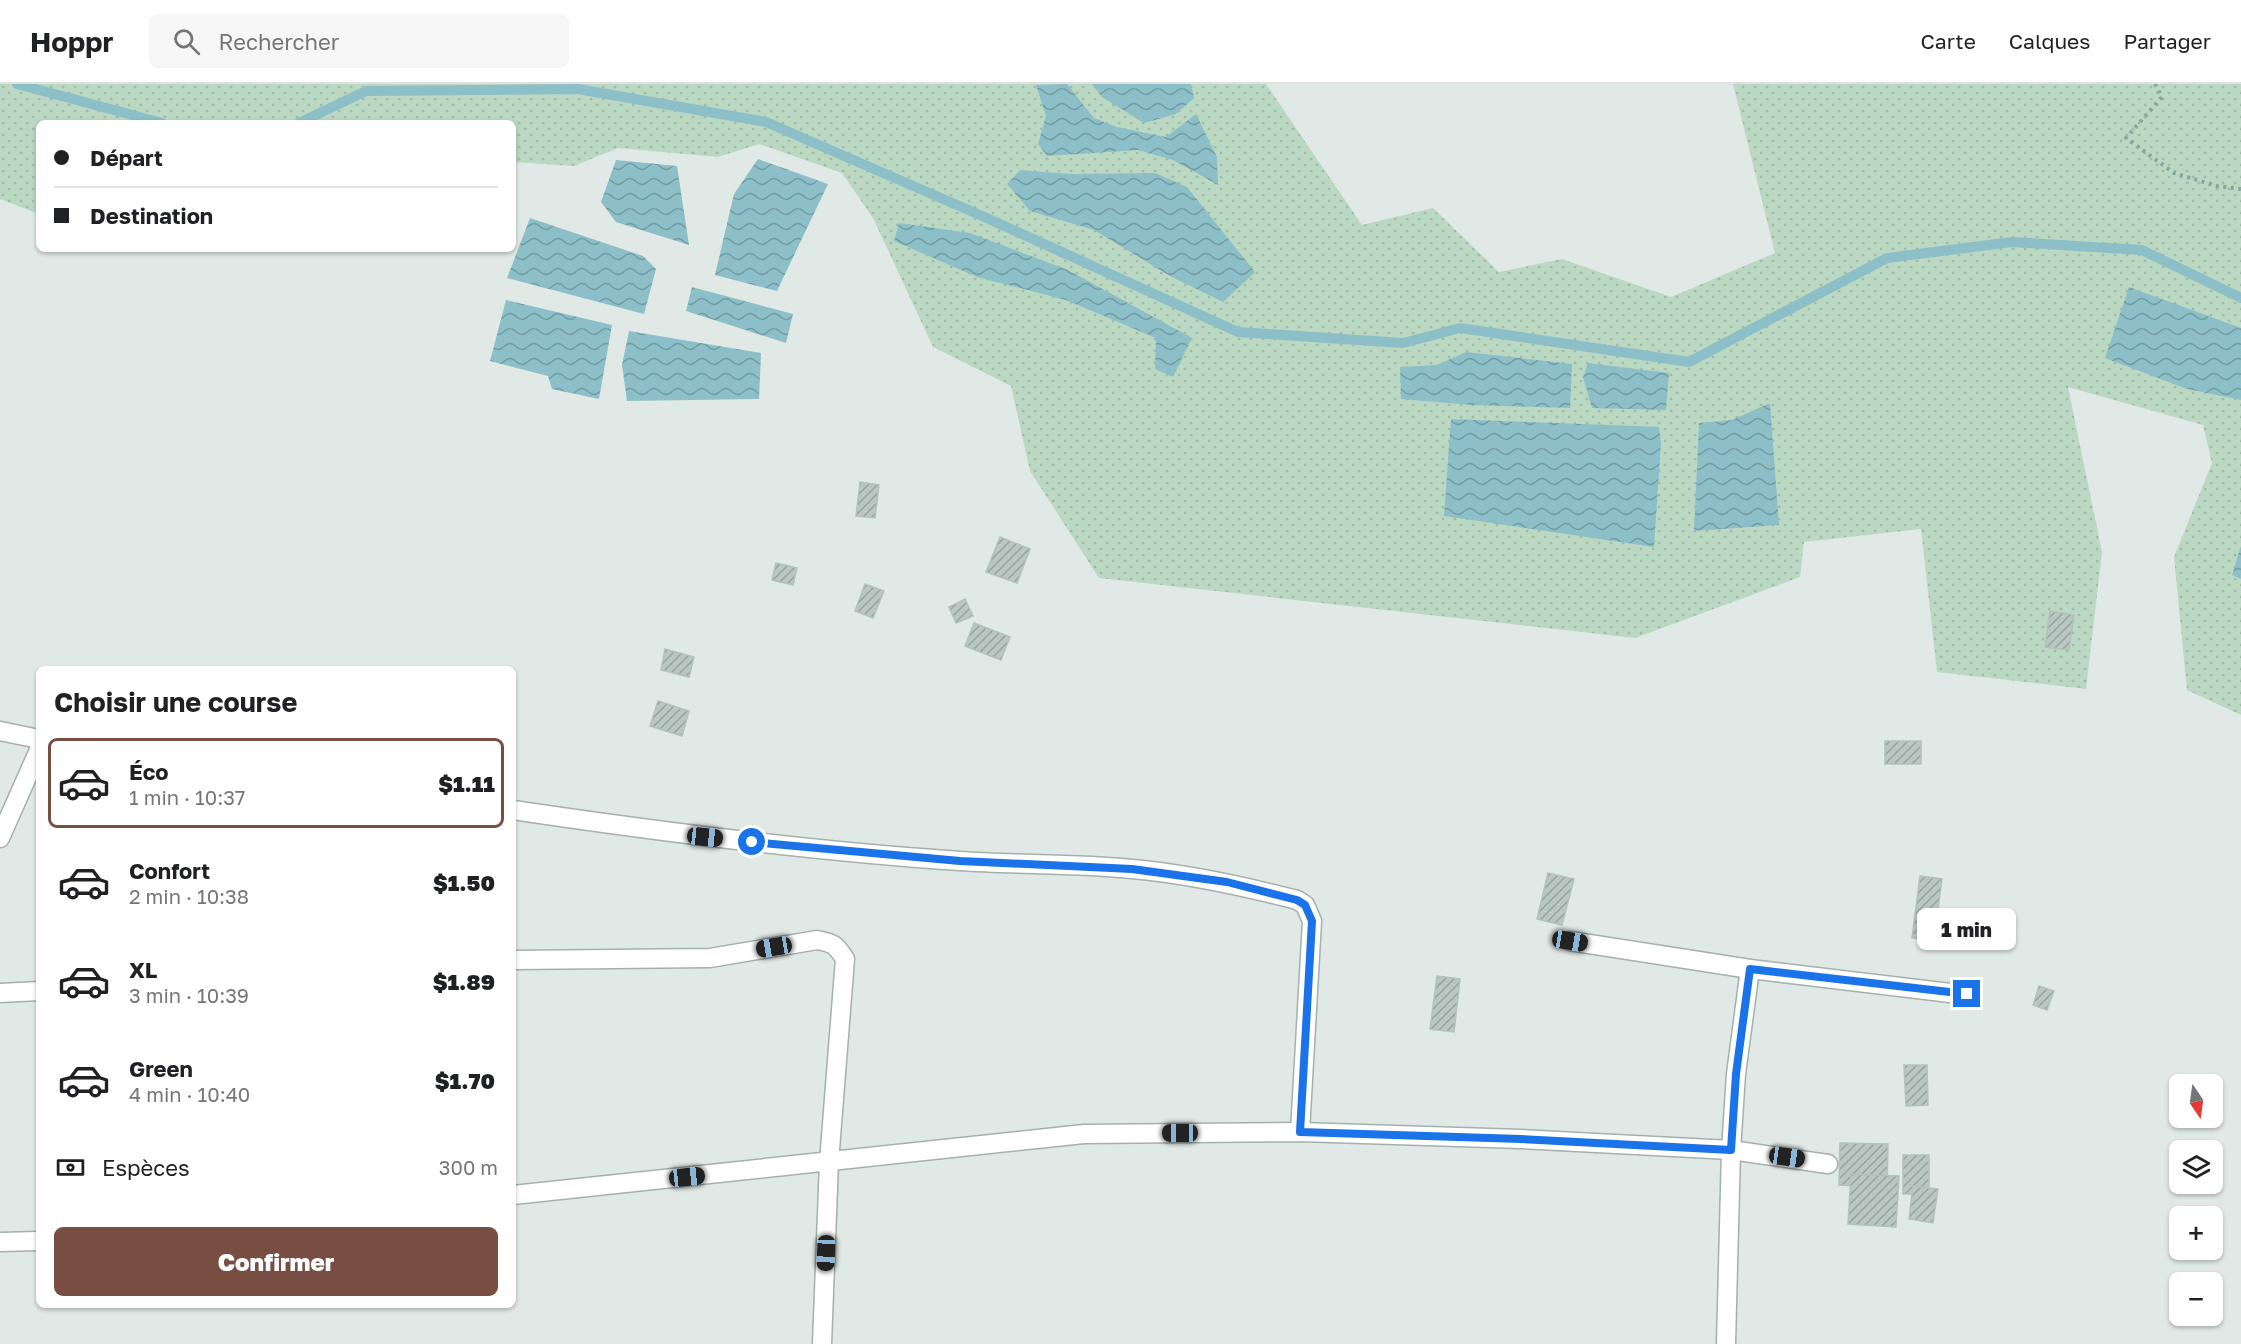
<!DOCTYPE html>
<html lang="fr">
<head>
<meta charset="utf-8">
<style>
  body { margin:0; font-family:"Golos Text",sans-serif; background:#f6f6f6; color:#202124; height:100vh; display:flex; flex-direction:column; font-size:22px; white-space:nowrap }
  * { box-sizing:border-box; margin:0 }
  p { font-size:20px; color:#757577 }
  .icon { flex:none; width:33px; height:33px; fill:none; stroke:currentColor; stroke-width:2; stroke-linecap:round; stroke-linejoin:round }
  .map { position:relative; flex:1; overflow:hidden }
  .panel { position:absolute; left:36px; top:582px; width:480px; height:642px; display:flex; flex-direction:column; background:#fff; border-radius:9px; box-shadow:0 2px 4px #0004 }
  .panel>* { flex:none }
  .hud { position:absolute; left:36px; top:36px; width:480px; height:132px; border-radius:9px; box-shadow:0 2px 4px #0004; display:grid; align-content:center; height:132px; padding:0 18px; background:#fff }
  .needle { width:39px; rotate:167deg }
  .controls { position:absolute; left:2169px; top:990px; display:grid; gap:12px }
  .controls a { display:grid; place-items:center; width:54px; height:54px; border-radius:9px; background:#fff; box-shadow:0 2px 4px #0004; font-size:30px }
  .end { position:absolute; width:27px; height:27px; margin:-14px; border:8px solid #1a73e8; background:#fff; box-shadow:0 0 0 3px #fff }
  .from { border-radius:50% }
  .bubble { position:absolute; height:42px; border-radius:9px; background:#fff; box-shadow:0 2px 4px #0004; font-size:20px; font-weight:800; line-height:42px; text-align:center }
  .car { position:absolute; width:18px; height:36px; margin:-18px -9px; border-radius:8px; box-shadow:0 0 4px 2px #0007; background:linear-gradient(#222 24%,#8ab4d8 0 40%,#222 0 76%,#8ab4d8 0 86%,#222 0) }
  .hud b { display:flex; align-items:center; gap:21px; height:57px; font-size:22px }
  .hud b+b { border-top:2px solid #e0e0e0 }
  .hud i { width:15px; height:15px; background:#202124 }
  ul { padding:0; list-style:none }
  li { display:flex; align-items:center; gap:18px; height:90px; margin:0 12px 9px; padding:0 6px; border:3px solid transparent; border-radius:9px }
  li div { flex:1 }
  li b { display:block; font-size:22px }
  li em { font-style:normal; font-weight:800 }
  li.current { border-color:#774e41 }
  li>.icon { width:54px; height:54px; stroke-width:1.5 }
  h2 { padding:0 18px; font-size:27px; line-height:72px }
  .pay { display:flex; align-items:center; gap:15px; height:66px; padding:0 18px; font-size:22px }
  .pay p { margin-inline-start:auto }
  .cta { display:flex; gap:12px; margin-top:auto; padding:12px 18px }
  .cta a { flex:1; height:69px; border-radius:9px; background:#774e41; color:#fff; font-size:24px; font-weight:800; line-height:69px; text-align:center }
  header { display:flex; align-items:center; gap:36px; box-sizing:border-box; height:84px; padding:0 30px; background:#fff; border-bottom:2px solid #e0e0e0 }
  header strong { font-size:28px }
  nav { display:flex; gap:33px; margin-inline-start:auto; font-size:21px }
  .search { width:420px; height:54px; background:#f6f6f6; display:flex; align-items:center; gap:15px; box-sizing:border-box; padding:0 21px; border-radius:9px; color:#757577; font-size:22px }
  .map>svg:first-child { display:block }
  .grass { fill:url(#grass-dots) }
  .water { fill:url(#water-waves) }
  .lines { fill:none; stroke-linecap:round; stroke-linejoin:round }
  .stream { stroke:#8dbfc8; stroke-width:10 }
  .building { fill:url(#building-hatch); stroke:#b3c2bc; stroke-width:1.5 }
  .minor-casing { stroke:#a4b0ac; stroke-width:21 }
  .path { stroke:#84a99e; stroke-width:4; stroke-dasharray:3 4.5; stroke-linecap:butt }
  .minor { stroke:#fff; stroke-width:18 }
  .route { stroke:#1a73e8; stroke-width:8 }
</style>
</head>
<body>
<header>
<strong>Hoppr</strong>
<div class="search"><svg class="icon" aria-label="search" viewBox="0 0 24 24"><circle cx="10" cy="10" r="6"/><path d="M15 15l6 6"/></svg>Rechercher</div>
<nav><a>Carte</a><a>Calques</a><a>Partager</a></nav>
</header>
<div class="map">
<svg width="2241" height="1260" viewBox="0 0 2241 1260">
  <defs>
    <pattern id="grass-dots" width="8" height="8" patternUnits="userSpaceOnUse" patternTransform="scale(1.5)"><rect width="8" height="8" fill="#bbd8c3"/><path d="M2 2h.1M6 6h.1" fill="none" stroke="#a0baa8" stroke-width="1.8" stroke-linecap="round"/></pattern>
    <pattern id="water-waves" width="16" height="10" patternUnits="userSpaceOnUse" patternTransform="scale(1.5)"><rect width="16" height="10" fill="#8dbfc8"/><path d="M0 5q4-4 8 0t8 0" fill="none" stroke="#739ca3"/></pattern>
    <pattern id="building-hatch" width="6" height="6" patternUnits="userSpaceOnUse" patternTransform="scale(1.5)"><rect width="6" height="6" fill="#b9c6c1"/><path d="M-1 1l2-2M0 6l6-6M5 7l2-2" fill="none" stroke="#96a29d"/></pattern>
  </defs>
  <rect width="100%" height="100%" fill="#e0e9e5"/>
  <polygon class="grass" points="0,0 1266,0 1362,141 1433,124 1499,188 1562,175 1671,213 1775,169 1733,0 2241,0 2241,631 2187,606 2174,473 2212,379 2203,341 2068,303 2102,468 2086,605 1937,588 1921,445 1804,458 1800,493 1635,554 1099,494 1030,387 1011,302 933,263 873,134 842,89 759,60 718,73 618,64 574,82 513,78 513,39 39,39 39,130 0,115"/>
  <g class="water">
    <polygon points="1067,0 1094,34 1117,43 1166,53 1196,30 1217,73 1218,101 1173,76 1138,66 1047,72 1038,60 1046,32 1036,1"/>
    <polygon points="1092,0 1191,0 1194,14 1176,30 1144,39 1102,13"/>
    <polygon points="758,75 828,100 777,207 715,191 734,110"/>
    <polygon points="616,76 677,82 689,161 616,138 601,118"/>
    <polygon points="1020,86 1070,90 1155,89 1187,103 1255,188 1223,218 1170,192 1094,146 1030,127 1007,100"/>
    <polygon points="530,134 643,172 656,185 644,230 507,194"/>
    <polygon points="899,139 970,149 1068,186 1192,254 1173,293 1155,285 1156,254 1066,216 977,193 894,157"/>
    <polygon points="692,203 793,230 786,259 686,227"/>
    <polygon points="2129,203 2241,244 2241,316 2187,305 2105,274"/>
    <polygon points="506,216 612,241 599,315 552,305 548,292 490,277"/>
    <polygon points="629,247 761,269 759,315 627,317 622,281"/>
    <polygon points="1466,268 1572,280 1570,324 1472,321 1401,315 1400,283 1437,281"/>
    <polygon points="1588,279 1669,289 1666,326 1592,324 1583,293"/>
    <polygon points="1770,319 1779,441 1694,447 1699,339 1732,336"/>
    <polygon points="1451,335 1659,343 1661,359 1654,463 1444,432"/>
    <polygon points="2241,462 2241,495 2232,491"/>
  </g>
  <g class="lines">
    <g class="stream">
      <polyline points="17,0 162,39"/>
      <polyline points="299,39 366,7 578,5 766,38 980,131 1238,248 1403,259 1460,244 1689,278 1887,174 2012,158 2142,166 2241,214"/>
    </g>
  </g>
  <g class="building">
    <polygon points="860,398 879,401 875,434 856,432"/>
    <polygon points="1000,453 1030,465 1017,499 986,488"/>
    <polygon points="776,479 797,484 793,501 772,496"/>
    <polygon points="865,500 884,507 873,534 855,527"/>
    <polygon points="965,515 973,532 956,539 949,523"/>
    <polygon points="2050,527 2074,531 2069,566 2045,563"/>
    <polygon points="974,539 1010,553 1001,576 965,562"/>
    <polygon points="665,565 694,573 689,593 661,586"/>
    <polygon points="658,617 689,627 682,652 650,642"/>
    <rect x="1885" y="657" width="36" height="23"/>
    <polygon points="1548,789 1574,795 1562,841 1537,835"/>
    <polygon points="1920,792 1942,795 1934,856 1912,854"/>
    <polygon points="1437,892 1460,895 1454,948 1430,945"/>
    <polygon points="2039,902 2054,907 2047,926 2033,921"/>
    <polygon points="1904,981 1927,981 1928,1021 1906,1022"/>
    <polygon points="1840,1059 1888,1060 1887,1103 1839,1101"/>
    <rect x="1903" y="1071" width="26" height="39"/>
    <polygon points="1851,1090 1899,1092 1896,1143 1848,1140"/>
    <polygon points="1913,1102 1938,1105 1933,1139 1909,1135"/>
  </g>
  <g class="lines">
    <defs>
      <g id="minor">
        <polyline points="0,647 39,655"/>
        <path d="M 513,726 C 661,748 810,767 960,777 C 1017,781 1075,779 1132,785 C 1188,790 1243,802 1297,816 L 1305,821 L 1312,837 L 1300,1048"/>
        <polyline points="0,754 39,666"/>
        <polyline points="1570,857 1750,885 1967,911"/>
        <path d="M 513,876 L 710,874 L 817,856 C 834,859 836,861 845,875 L 829,1078 L 822,1260"/>
        <polyline points="0,909 39,907"/>
        <polyline points="513,1111 1084,1050 1300,1048 1521,1055 1731,1066 1828,1080"/>
        <polyline points="0,1158 39,1157"/>
        <polyline points="1726,1260 1731,1066 1736,990 1750,885"/>
      </g>
    </defs>
    <use href="#minor" class="minor-casing"/>
    <polyline class="path" points="2155,0 2162,13 2126,54 2174,89 2217,102 2241,105"/>
    <use href="#minor" class="minor"/>
  </g>
  <g class="lines">
    <polyline class="route" points="752,758 960,777 1132,785 1227,798 1297,816 1305,821 1312,837 1300,1048 1521,1055 1731,1066 1736,990 1750,885 1967,910"/>
  </g>
</svg>
<div class="controls">
<a><svg class="needle" viewBox="-14 -14 28 28"><path d="M0-13l5 13h-10z" fill="#e53935"/><path d="M0 13l5-13h-10z" fill="#757577"/></svg></a>
<a><svg class="icon" aria-label="layers" viewBox="0 0 24 24"><path d="M12 4l9 5-9 5-9-5zM3 14l9 5 9-5"/></svg></a>
<a>+</a>
<a>−</a>
</div>
<i class="end from" style="left:752px;top:758px"></i>
<i class="end" style="left:1967px;top:910px"></i>
<div class="bubble" style="left:1917px;top:824px;width:99px">1 min</div>
<i class="car" style="left:705px;top:753px;rotate:96deg"></i>
<i class="car" style="left:1570px;top:857px;rotate:99deg"></i>
<i class="car" style="left:774px;top:863px;rotate:261deg"></i>
<i class="car" style="left:1180px;top:1049px;rotate:270deg"></i>
<i class="car" style="left:1787px;top:1073px;rotate:98deg"></i>
<i class="car" style="left:687px;top:1093px;rotate:84deg"></i>
<i class="car" style="left:826px;top:1169px;rotate:182deg"></i>
<div class="hud">
<b><i class="from"></i>Départ</b>
<b><i></i>Destination</b>
</div>
<section class="panel">
<h2>Choisir une course</h2>
<ul>
<li class="current"><svg class="icon" aria-label="car" viewBox="0 0 24 24"><path d="M5 17H2v-5l4-1 3-4h7l3 4 3 1v5h-3M9 17h6M6 11h13"/><circle cx="7" cy="17" r="2"/><circle cx="17" cy="17" r="2"/></svg><div><b>Éco</b><p>1 min · 10:37</p></div><em>$1.11</em></li>
<li><svg class="icon" aria-label="car" viewBox="0 0 24 24"><path d="M5 17H2v-5l4-1 3-4h7l3 4 3 1v5h-3M9 17h6M6 11h13"/><circle cx="7" cy="17" r="2"/><circle cx="17" cy="17" r="2"/></svg><div><b>Confort</b><p>2 min · 10:38</p></div><em>$1.50</em></li>
<li><svg class="icon" aria-label="car" viewBox="0 0 24 24"><path d="M5 17H2v-5l4-1 3-4h7l3 4 3 1v5h-3M9 17h6M6 11h13"/><circle cx="7" cy="17" r="2"/><circle cx="17" cy="17" r="2"/></svg><div><b>XL</b><p>3 min · 10:39</p></div><em>$1.89</em></li>
<li><svg class="icon" aria-label="car" viewBox="0 0 24 24"><path d="M5 17H2v-5l4-1 3-4h7l3 4 3 1v5h-3M9 17h6M6 11h13"/><circle cx="7" cy="17" r="2"/><circle cx="17" cy="17" r="2"/></svg><div><b>Green</b><p>4 min · 10:40</p></div><em>$1.70</em></li>
</ul>
<div class="pay"><svg class="icon" aria-label="cash" viewBox="0 0 24 24"><path d="M3 7h18v10H3z"/><circle cx="12" cy="12" r="2"/></svg>Espèces<p>300 m</p></div>
<div class="cta"><a>Confirmer</a></div>
</section>
</div>
</body>
</html>
